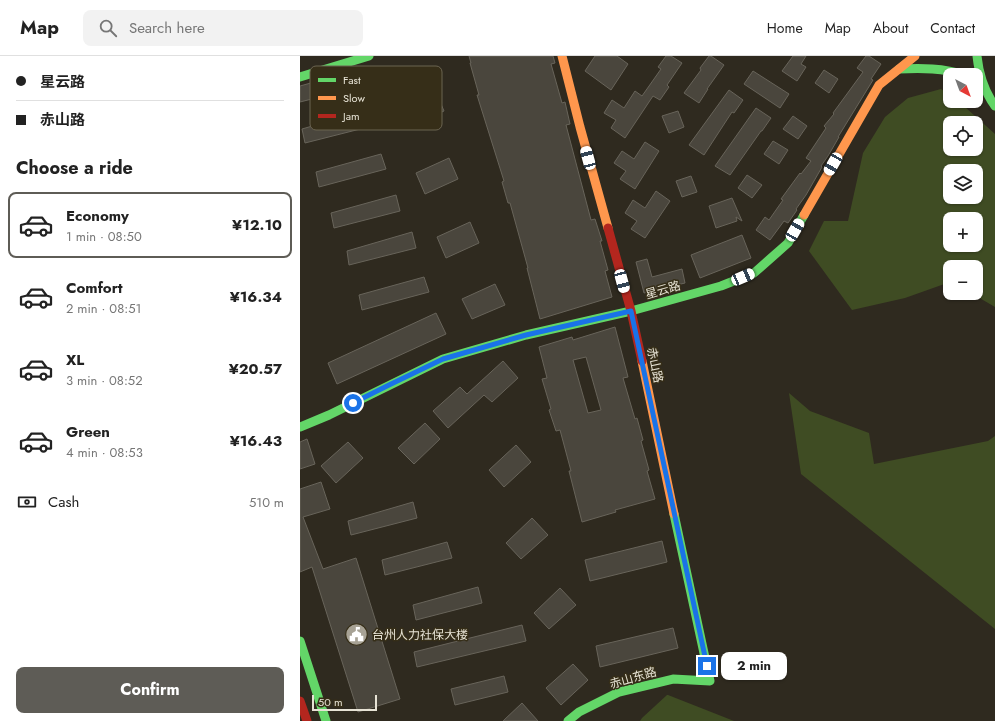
<!DOCTYPE html>
<html lang="en">
<head>
<meta charset="utf-8">
<style>
  body { margin:0; font-family:Jost,"Noto Sans SC",sans-serif; background:#f2f2f2; color:#222; height:100vh; display:flex; flex-direction:column; font-size:15px; white-space:nowrap }
  * { box-sizing:border-box; margin:0 }
  p { font-size:13px; color:#767676 }
  .icon { flex:none; width:22px; height:22px; fill:none; stroke:currentColor; stroke-width:2; stroke-linecap:round; stroke-linejoin:round }
  .map { position:relative; flex:1; overflow:hidden }
  .side { display:flex; flex-direction:column; background:#fff; width:300px }
  .side>* { flex:none }
  .guide { display:grid; align-content:center; height:88px; padding:0 16px; background:#fff }
  .needle { width:26px; rotate:139deg }
  .tools { position:absolute; left:643px; top:12px; display:grid; gap:8px }
  .tools a { display:grid; place-items:center; width:40px; height:40px; border-radius:8px; background:#fff; box-shadow:0 1px 3px #0004; font-size:20px }
  .scale { position:absolute; left:12px; bottom:10px; width:65px; box-sizing:border-box; padding-left:4px; border:2px solid #e7e3d5; border-top:0; font-size:11px; line-height:14px; white-space:nowrap; color:#e7e3d5; -webkit-text-stroke:3px #362e18; paint-order:stroke }
  .end { position:absolute; width:18px; height:18px; margin:-9px; border:5px solid #1a73e8; background:#fff; box-shadow:0 0 0 2px #fff }
  .from { border-radius:50% }
  .bubble { position:absolute; height:28px; border-radius:8px; background:#fff; box-shadow:0 1px 3px #0004; font-size:13px; font-weight:700; line-height:28px; text-align:center }
  .car { position:absolute; width:12px; height:24px; margin:-12px -6px; border-radius:5px; box-shadow:0 0 3px 1px #0007; background:linear-gradient(#fff 24%,#345 0 40%,#fff 0 76%,#345 0 86%,#fff 0) }
  .guide b { display:flex; align-items:center; gap:14px; height:38px; font-size:15px }
  .guide b+b { border-top:1px solid #e0e0e0 }
  .guide i { width:10px; height:10px; background:#222 }
  ul { padding:0; list-style:none }
  li { display:flex; align-items:center; gap:12px; height:66px; margin:0 8px 6px; padding:0 8px; border:2px solid transparent; border-radius:8px }
  li div { flex:1 }
  li b { display:block; font-size:15px }
  li em { font-style:normal; font-weight:700 }
  li.active { border-color:#5e5c56 }
  li>.icon { width:36px; height:36px; stroke-width:1.5 }
  h2 { padding:0 16px; font-size:18px; line-height:48px }
  .pay { display:flex; align-items:center; gap:10px; height:44px; padding:0 16px; font-size:15px }
  .pay p { margin-inline-start:auto }
  .button { display:flex; gap:8px; margin-top:auto; padding:8px 16px }
  .button a { flex:1; height:46px; border-radius:8px; background:#5e5c56; color:#fff; font-size:16px; font-weight:700; line-height:46px; text-align:center }
  header { display:flex; align-items:center; gap:24px; box-sizing:border-box; height:56px; padding:0 20px; background:#fff; border-bottom:1px solid #e0e0e0 }
  header strong { font-size:19px }
  nav { display:flex; gap:22px; margin-inline-start:auto; font-size:14px }
  .search { width:280px; height:36px; background:#f2f2f2; display:flex; align-items:center; gap:10px; box-sizing:border-box; padding:0 14px; border-radius:8px; color:#767676; font-size:15px }
  main { display:flex; flex:1; min-height:0 }
  .map>svg:first-child { display:block }
  .green { fill:#3f4c23; fill-rule:evenodd }
  .building { fill:#4a463d; stroke:#68645a; fill-rule:evenodd }
  .lines { fill:none; stroke-linecap:round; stroke-linejoin:round }
  .fast { stroke:#63d668; stroke-width:9 }
  .slow { stroke:#ff974d; stroke-width:9 }
  .jam { stroke:#b3261e; stroke-width:9 }
  .route { stroke:#1a73e8; stroke-width:5 }
  .labels { text-anchor:middle; stroke-width:3; stroke-linejoin:round; paint-order:stroke }
  .street-label { font-size:12px; fill:#e7e3d5; stroke:#362e18 }
  .poi-label { font-size:12px; fill:#e7e3d5; stroke:#362e18; text-anchor:start }
  .key { fill:#362e18; stroke:#6b6451; stroke-width:1 }
  .key-label { font-size:11px; fill:#e7e3d5 }
</style>
</head>
<body>
<header>
<strong>Map</strong>
<div class="search"><svg class="icon" aria-label="search" viewBox="0 0 24 24"><circle cx="10" cy="10" r="6"/><path d="M15 15l6 6"/></svg>Search here</div>
<nav><a>Home</a><a>Map</a><a>About</a><a>Contact</a></nav>
</header>
<main>
<section class="side">
<div class="guide">
<b><i class="from"></i>星云路</b>
<b><i></i>赤山路</b>
</div>
<h2>Choose a ride</h2>
<ul>
<li class="active"><svg class="icon" aria-label="car" viewBox="0 0 24 24"><path d="M5 17H2v-5l4-1 3-4h7l3 4 3 1v5h-3M9 17h6M6 11h13"/><circle cx="7" cy="17" r="2"/><circle cx="17" cy="17" r="2"/></svg><div><b>Economy</b><p>1 min · 08:50</p></div><em>¥12.10</em></li>
<li><svg class="icon" aria-label="car" viewBox="0 0 24 24"><path d="M5 17H2v-5l4-1 3-4h7l3 4 3 1v5h-3M9 17h6M6 11h13"/><circle cx="7" cy="17" r="2"/><circle cx="17" cy="17" r="2"/></svg><div><b>Comfort</b><p>2 min · 08:51</p></div><em>¥16.34</em></li>
<li><svg class="icon" aria-label="car" viewBox="0 0 24 24"><path d="M5 17H2v-5l4-1 3-4h7l3 4 3 1v5h-3M9 17h6M6 11h13"/><circle cx="7" cy="17" r="2"/><circle cx="17" cy="17" r="2"/></svg><div><b>XL</b><p>3 min · 08:52</p></div><em>¥20.57</em></li>
<li><svg class="icon" aria-label="car" viewBox="0 0 24 24"><path d="M5 17H2v-5l4-1 3-4h7l3 4 3 1v5h-3M9 17h6M6 11h13"/><circle cx="7" cy="17" r="2"/><circle cx="17" cy="17" r="2"/></svg><div><b>Green</b><p>4 min · 08:53</p></div><em>¥16.43</em></li>
</ul>
<div class="pay"><svg class="icon" aria-label="cash" viewBox="0 0 24 24"><path d="M3 7h18v10H3z"/><circle cx="12" cy="12" r="2"/></svg>Cash<p>510 m</p></div>
<div class="button"><a>Confirm</a></div>
</section>
<div class="map">
<svg width="695" height="665" viewBox="0 0 695 665">
  <rect width="100%" height="100%" fill="#2f2a1f"/>
  <g class="green">
    <path d="M 641,33 L 650,40 L 650,45 L 657,45 L 665,51 L 695,78 L 695,251 L 671,237 L 676,237 L 676,211 L 650,211 L 650,226 L 605,242 L 552,254 L 509,195 L 524,165 L 548,165 L 563,97 L 585,61 L 608,42 ZM 650,67 L 676,67 L 676,93 L 650,93 ZM 650,115 L 676,115 L 676,141 L 650,141 ZM 650,163 L 676,163 L 676,189 L 650,189 Z"/>
    <polygon points="489,337 510,355 569,377 574,408 688,385 695,380 695,573 501,418"/>
    <polygon points="367,639 368,639 434,665 340,665 342,662"/>
  </g>
  <g class="building">
    <polygon points="169,0 253,0 255,7 251,8 262,47 265,46 270,68 266,69 291,164 295,163 302,185 300,185 308,214 305,215 312,241 240,263 227,212 228,212 210,147 208,147 202,126 204,125 193,90 177,39 179,39 170,7 171,7"/>
    <polygon points="295,0 317,0 328,8 311,34 285,15"/>
    <polygon points="366,0 371,0 382,7 367,29 369,31 360,44 353,40 325,82 311,72 316,64 304,57 312,44 324,52 335,35 342,40 361,13 358,11"/>
    <polygon points="409,0 411,0 424,9 407,33 408,33 399,47 384,37 401,14 400,12"/>
    <polygon points="493,0 506,0 501,8 506,11 497,25 482,15"/>
    <polygon points="566,0 569,0 581,8 571,23 573,24 538,81 539,81 528,100 521,110 522,111 506,139 496,153 497,154 488,167 484,165 470,184 456,174 465,161 469,164 483,144 481,143 500,117 501,118 511,105 506,102 526,72 524,70 534,58 533,57 563,16 557,12"/>
    <polygon points="524,14 538,23 529,37 515,27"/>
    <polygon points="453,15 489,38 480,52 444,28"/>
    <polygon points="50,16 55,32 0,46 0,30"/>
    <polygon points="135,34 144,55 111,70 102,49"/>
    <polygon points="429,34 443,44 434,57 432,56 404,99 389,89"/>
    <polygon points="456,52 471,62 462,75 461,75 430,119 415,110"/>
    <polygon points="67,54 72,70 5,87 2,73"/>
    <polygon points="378,55 384,71 369,77 362,60"/>
    <polygon points="493,60 507,70 498,83 483,73"/>
    <polygon points="473,85 488,94 479,108 464,98"/>
    <polygon points="345,86 359,95 335,133 320,123 326,115 314,107 322,95 334,103"/>
    <polygon points="81,98 86,113 19,131 16,116"/>
    <polygon points="149,102 158,123 125,138 116,117"/>
    <polygon points="447,119 462,129 452,142 438,132"/>
    <polygon points="391,120 397,136 382,141 376,125"/>
    <polygon points="356,135 370,145 345,182 331,173 337,165 325,157 333,144 345,152"/>
    <polygon points="96,139 100,155 34,172 31,157"/>
    <polygon points="432,142 442,165 436,161 437,165 416,172 409,150"/>
    <polygon points="170,166 179,187 146,202 137,181"/>
    <polygon points="112,176 116,192 49,209 47,195"/>
    <polygon points="442,179 451,202 400,222 391,199"/>
    <polygon points="347,203 352,221 382,213 385,227 344,237 336,206"/>
    <polygon points="124,221 129,236 62,254 59,239"/>
    <polygon points="195,228 205,249 172,263 162,243"/>
    <polygon points="136,257 146,278 37,328 28,307"/>
    <path d="M 315,271 L 328,321 L 323,322 L 335,363 L 337,362 L 343,384 L 341,385 L 349,414 L 347,415 L 355,443 L 315,454 L 316,456 L 282,466 L 269,415 L 271,415 L 260,374 L 256,375 L 249,354 L 251,353 L 242,323 L 247,322 L 239,291 L 272,281 L 273,284 ZM 286,301 L 301,354 L 288,357 L 273,304 Z"/>
    <polygon points="203,305 218,322 192,346 184,339 148,372 133,355 160,331 167,338"/>
    <polygon points="125,367 140,383 114,408 98,392"/>
    <polygon points="7,383 15,408 0,413 0,386"/>
    <polygon points="48,386 63,402 36,427 21,410"/>
    <polygon points="216,389 231,406 204,431 189,414"/>
    <polygon points="21,426 30,453 3,461 23,513 56,502 100,643 58,656 12,511 0,516 0,433"/>
    <polygon points="113,446 117,462 51,479 48,465"/>
    <polygon points="232,462 248,479 221,503 206,487"/>
    <polygon points="362,485 367,506 290,525 285,504"/>
    <polygon points="147,486 152,502 85,519 82,504"/>
    <polygon points="178,531 182,547 116,564 113,549"/>
    <polygon points="260,532 276,549 249,573 234,557"/>
    <polygon points="222,569 226,585 117,611 114,596"/>
    <polygon points="373,572 378,592 300,611 296,590"/>
    <polygon points="273,608 288,624 261,649 246,632"/>
    <polygon points="204,620 208,636 155,649 151,633"/>
    <polygon points="222,647 238,665 203,665"/>
  </g>
  <g class="lines">
    <g class="fast">
      <path d="M 677,0 C 679,19 684,35 695,50"/>
      <path d="M 599,13 C 622,12 643,12 665,19"/>
      <polyline points="0,21 69,0"/>
      <polyline points="0,371 29,359 143,303 226,279 331,255 421,230 454,217 488,187 504,159"/>
      <polyline points="0,585 26,665"/>
      <polyline points="268,665 279,656 319,636 373,623 410,625 374,458"/>
    </g>
    <g class="slow">
      <polyline points="262,0 280,71 308,172"/>
      <polyline points="504,159 579,29 615,0"/>
      <polyline points="342,305 374,458"/>
    </g>
    <g class="jam">
      <polyline points="308,172 331,255 342,305"/>
      <polyline points="0,645 7,665"/>
    </g>
  </g>
  <g class="lines">
    <polyline class="route" points="53,347 89,329 143,303 226,279 331,255 407,610"/>
  </g>
  <defs>
    <symbol id="civic-disc" viewBox="-11 -11 22 22"><circle r="9.5" fill="#a7a295" stroke="#362e18"/><path d="M-.6-6.5H3V-4.5H.6V-3L4-1V1h2V6H-6V1h2V-1L-.6-3ZM-1.2 2.5V6h2.4V2.5Z" fill="#fff"/></symbol>
  </defs>
  <g fill-rule="evenodd">
    <use href="#civic-disc" x="44" y="566" width="25" height="25"/>
  </g>
  <g class="labels">
    <g class="street-label">
      <text transform="translate(363 234) rotate(-16)" y="4">星云路</text>
      <text transform="translate(355 309) rotate(78)" y="4">赤山路</text>
      <text transform="translate(333 622) rotate(-16)" y="4">赤山东路</text>
    </g>
    <g class="poi-label">
      <text x="72" y="583">台州人力社保大楼</text>
    </g>
  </g>
  <rect x="10" y="10" width="132" height="64" rx="6" class="key"/>
  <rect x="18" y="22" width="18" height="4" fill="#63d668"/>
  <rect x="18" y="40" width="18" height="4" fill="#ff974d"/>
  <rect x="18" y="58" width="18" height="4" fill="#b3261e"/>
  <g class="key-label">
    <text x="43" y="28">Fast</text>
    <text x="43" y="46">Slow</text>
    <text x="43" y="64">Jam</text>
  </g>
</svg>
<div class="tools">
<a><svg class="needle" viewBox="-14 -14 28 28"><path d="M0-13l5 13h-10z" fill="#e53935"/><path d="M0 13l5-13h-10z" fill="#767676"/></svg></a>
<a><svg class="icon" aria-label="locate" viewBox="0 0 24 24"><circle cx="12" cy="12" r="6"/><path d="M12 2v4M12 18v4M2 12h4M18 12h4"/></svg></a>
<a><svg class="icon" aria-label="layers" viewBox="0 0 24 24"><path d="M12 4l9 5-9 5-9-5zM3 14l9 5 9-5"/></svg></a>
<a>+</a>
<a>−</a>
</div>
<div class="scale">50 m</div>
<i class="end from" style="left:53px;top:347px"></i>
<i class="end" style="left:407px;top:610px"></i>
<div class="bubble" style="left:421px;top:596px;width:66px">2 min</div>
<i class="car" style="left:288px;top:102px;rotate:345deg"></i>
<i class="car" style="left:533px;top:108px;rotate:210deg"></i>
<i class="car" style="left:495px;top:174px;rotate:30deg"></i>
<i class="car" style="left:443px;top:221px;rotate:67deg"></i>
<i class="car" style="left:322px;top:225px;rotate:165deg"></i>
</div>
</main>
</body>
</html>
